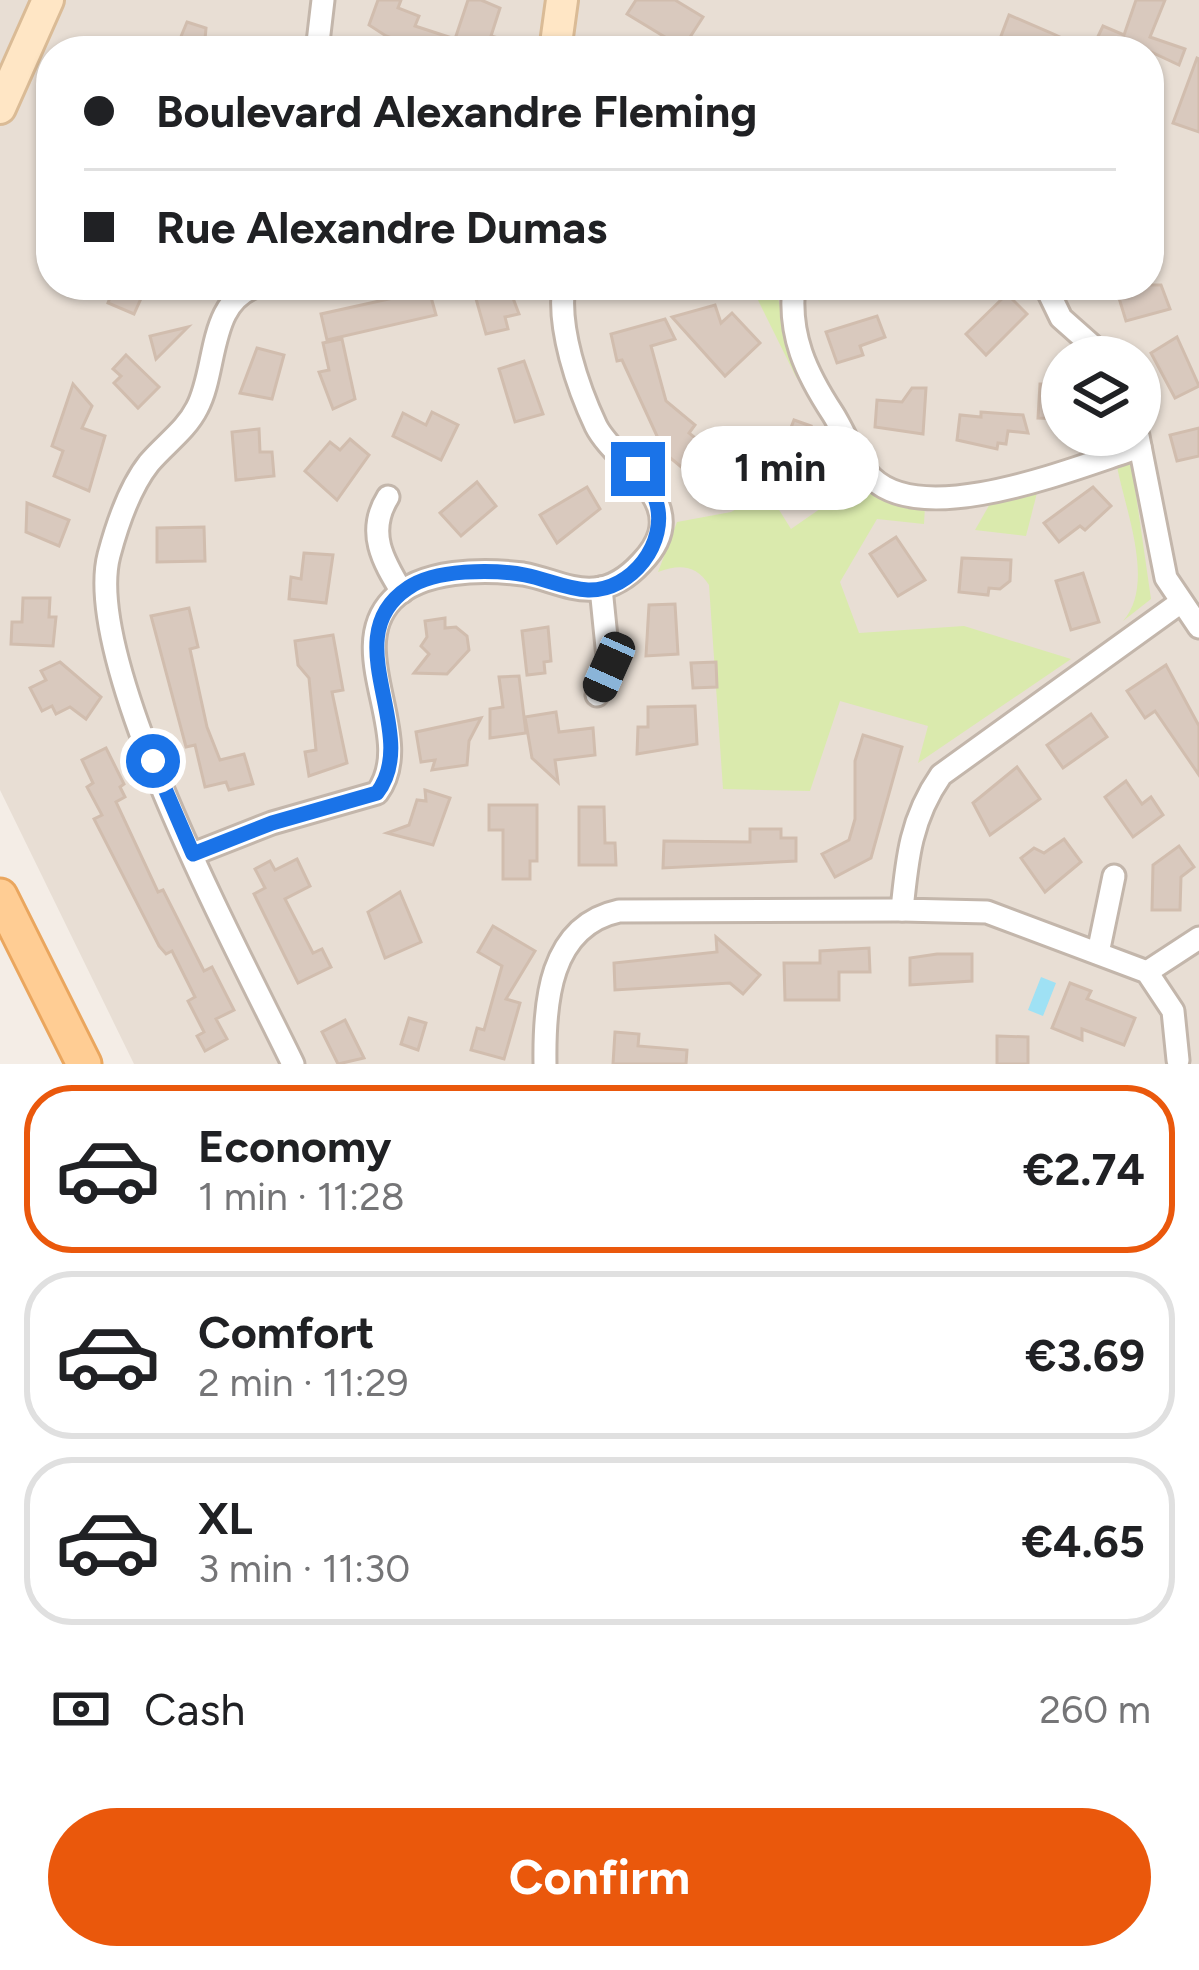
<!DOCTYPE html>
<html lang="en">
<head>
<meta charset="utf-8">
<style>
  body { margin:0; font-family:Figtree,sans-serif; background:#f6f6f6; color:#202124; height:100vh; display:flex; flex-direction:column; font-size:45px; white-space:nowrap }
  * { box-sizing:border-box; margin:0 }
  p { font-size:39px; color:#757577 }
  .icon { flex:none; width:66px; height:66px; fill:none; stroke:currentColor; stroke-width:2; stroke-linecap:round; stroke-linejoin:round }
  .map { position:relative; height:1064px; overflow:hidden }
  .panel { display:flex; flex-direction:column; background:#fff; flex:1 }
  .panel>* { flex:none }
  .top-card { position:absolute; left:36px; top:36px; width:1128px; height:264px; border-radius:48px; box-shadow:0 3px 9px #0004; display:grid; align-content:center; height:264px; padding:0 48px; background:#fff }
  .fabs { position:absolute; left:1041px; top:336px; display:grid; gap:24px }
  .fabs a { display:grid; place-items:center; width:120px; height:120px; border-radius:50%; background:#fff; box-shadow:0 3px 9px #0004; font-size:60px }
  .end { position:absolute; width:54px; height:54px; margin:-27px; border:15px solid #1a73e8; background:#fff; box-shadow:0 0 0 6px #fff }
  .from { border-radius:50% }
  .bubble { position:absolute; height:84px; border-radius:42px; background:#fff; box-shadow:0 3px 9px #0004; font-size:39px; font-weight:700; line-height:84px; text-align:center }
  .car { position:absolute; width:36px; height:72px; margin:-36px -18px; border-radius:15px; box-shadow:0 0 9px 3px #0007; background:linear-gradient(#222 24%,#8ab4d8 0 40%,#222 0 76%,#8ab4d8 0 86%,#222 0) }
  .top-card b { display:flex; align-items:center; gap:42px; height:114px; font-size:45px }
  .top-card b+b { border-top:3px solid #e0e0e0 }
  .top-card i { width:30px; height:30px; background:#202124 }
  ul { padding:21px 0 0; list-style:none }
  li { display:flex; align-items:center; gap:36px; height:168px; margin:0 24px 18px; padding:0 24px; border:6px solid #e0e0e0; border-radius:48px }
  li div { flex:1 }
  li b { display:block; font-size:45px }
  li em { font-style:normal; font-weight:700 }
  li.current { border-color:#ea580c }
  li>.icon { width:108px; height:108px; stroke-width:1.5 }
  .pay { display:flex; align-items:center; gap:30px; height:132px; padding:0 48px; font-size:45px }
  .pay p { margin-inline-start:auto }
  .cta { display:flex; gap:24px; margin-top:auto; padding:24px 48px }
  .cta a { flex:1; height:138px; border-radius:72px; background:#ea580c; color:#fff; font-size:48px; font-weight:700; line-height:138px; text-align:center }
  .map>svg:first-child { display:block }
  .residential { fill:#e8ded4; fill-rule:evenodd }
  .green { fill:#daeaad }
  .water { fill:#9fe1f4 }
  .building { fill:#d9c9be; stroke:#d1bdae; stroke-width:3 }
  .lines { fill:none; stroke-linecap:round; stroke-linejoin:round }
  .street-casing { stroke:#c3b6ab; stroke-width:27 }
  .secondary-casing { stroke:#dabb96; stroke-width:36 }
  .primary-casing { stroke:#eaa65e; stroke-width:39 }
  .street { stroke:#fff; stroke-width:21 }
  .secondary { stroke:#ffe6c5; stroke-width:30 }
  .primary { stroke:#ffcd94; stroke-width:33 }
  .route { stroke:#1a73e8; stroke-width:15 }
</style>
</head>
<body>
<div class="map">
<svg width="1199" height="1064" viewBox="0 0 1199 1064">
  <rect width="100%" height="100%" fill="#f4ede6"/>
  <path class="residential" d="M 0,0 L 1199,0 L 1199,1064 L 134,1064 L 0,790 ZM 51,51 L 1149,51 L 1149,285 L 51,285 ZM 1062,357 L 1140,357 L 1140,435 L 1062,435 Z"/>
  <g class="green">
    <polygon points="753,285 775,285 797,379 752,288"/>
    <path d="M 1131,460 L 1151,599 L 1123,621 C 1156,584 1125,510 1117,466 Z"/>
    <path d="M 838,471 L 925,506 L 924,524 L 877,519 L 840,582 L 859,633 L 964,626 L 1071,659 L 918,763 L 928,726 L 840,701 L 810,791 L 723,789 L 709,585 C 696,565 680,564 658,572 L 677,522 L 731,512 L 768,492 L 791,529 L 827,504 Z"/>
    <polygon points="1038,489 1026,536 975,530 991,502"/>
  </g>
  <polygon class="water" points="1041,977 1056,983 1043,1016 1028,1010"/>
  <g class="building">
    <polygon points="378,0 401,0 398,8 419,16 415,26 455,39 468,0 481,0 500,8 491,36 526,46 525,51 430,51 386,36 369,25"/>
    <polygon points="636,0 675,0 703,17 683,48 627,14"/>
    <polygon points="1136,0 1165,0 1150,37 1185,49 1179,65 1149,51 1091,51 1103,26 1124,35"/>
    <polygon points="1009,15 1049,32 1091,51 1015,51 998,44"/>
    <polygon points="187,22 206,28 204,51 175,51"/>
    <polygon points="1197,58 1199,59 1199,132 1173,123"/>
    <polygon points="115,285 147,285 134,314 108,303"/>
    <polygon points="508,285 519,314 505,317 508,329 486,334 474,292"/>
    <polygon points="1115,285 1161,285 1170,309 1126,321"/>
    <polygon points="429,290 436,315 327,340 321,314"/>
    <polygon points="1007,294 1027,314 986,355 966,334"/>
    <polygon points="715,305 721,323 732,313 760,343 725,376 672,317"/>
    <polygon points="877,316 885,337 860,346 863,355 837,363 826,332"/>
    <polygon points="665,319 675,339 651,346 666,401 695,425 689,433 710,450 691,475 651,442 657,436 622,360 617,361 611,334"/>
    <polygon points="188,327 156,359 150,336"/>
    <polygon points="1177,337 1199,386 1175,398 1151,353"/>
    <polygon points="342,339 355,399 333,409 319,372 329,370 323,343"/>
    <polygon points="257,348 284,355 272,399 240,393"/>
    <polygon points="126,355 159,387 138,408 114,383 121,376 113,369"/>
    <polygon points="524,361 543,414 515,422 499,369"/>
    <polygon points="73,384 92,406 82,428 105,436 89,491 54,476 63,451 52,446"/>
    <polygon points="1040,384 1062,384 1062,419 1038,418"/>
    <polygon points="912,388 926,388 923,434 875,427 877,400 902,402"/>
    <polygon points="432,412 458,425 441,460 393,436 403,413 426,425"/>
    <polygon points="981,412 1023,415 1028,433 1008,431 1006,444 998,443 997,449 957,440 960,415 981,417"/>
    <polygon points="794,420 811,426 807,437 817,440 796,493 776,486 780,476 773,473"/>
    <polygon points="1199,428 1199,456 1177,461 1170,435"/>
    <polygon points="259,429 260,452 272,452 274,476 236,480 232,432"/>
    <polygon points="350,439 369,455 337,500 305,471 330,442 340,450"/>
    <polygon points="477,482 496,506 461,536 440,513"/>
    <polygon points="587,487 600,509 557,543 540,515"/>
    <polygon points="1093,487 1111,506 1085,530 1080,526 1059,542 1044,523"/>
    <polygon points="27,503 69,520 59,546 26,532"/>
    <polygon points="204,527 205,561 157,562 157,528"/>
    <polygon points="896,537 925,580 898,596 870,554"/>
    <polygon points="304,553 333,555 326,603 289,599 291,577 301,579"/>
    <polygon points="962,558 1011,560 1010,581 1000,589 989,588 988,595 959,592"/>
    <polygon points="1083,573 1099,622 1071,630 1056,581"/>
    <polygon points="23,598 50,598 49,617 56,617 53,646 11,644 12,622 22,622"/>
    <polygon points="675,604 678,654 646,656 649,605"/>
    <polygon points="189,608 198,647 190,649 207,727 220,760 244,754 253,784 229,790 226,782 205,787 195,745 186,747 151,616"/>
    <polygon points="445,618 445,628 456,627 467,636 469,650 447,674 414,673 429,654 421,646 427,637 425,621"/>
    <polygon points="548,627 551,661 544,662 545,673 527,675 522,631"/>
    <polygon points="333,635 343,690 332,692 347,763 309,776 305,752 316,750 309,678 298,665 295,641"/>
    <polygon points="60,662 101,697 86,719 70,707 56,714 52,706 42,711 30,688 46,680 41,671"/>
    <polygon points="716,662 717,687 693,688 691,663"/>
    <polygon points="1166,665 1199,726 1199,775 1155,711 1145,718 1127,691"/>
    <polygon points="519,676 526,733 490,738 490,709 503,707 499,677"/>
    <polygon points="695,706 697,744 637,754 638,727 648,727 648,707"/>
    <polygon points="556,712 559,732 593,728 595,755 555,760 558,782 532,758 525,717"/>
    <polygon points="1091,714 1107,737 1063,768 1047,745"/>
    <polygon points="481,718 469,741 467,765 432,770 435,760 421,762 416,732"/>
    <polygon points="863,735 902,747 871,858 835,877 822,854 849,840 855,819 855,761"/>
    <polygon points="106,748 124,784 120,787 125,797 116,802 158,892 163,890 204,971 212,967 234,1010 216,1019 227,1039 205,1051 197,1036 204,1032 188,1001 195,997 172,951 166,954 159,946 94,819 102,815 87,787 93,783 82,760"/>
    <polygon points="1017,767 1040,799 990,835 973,803"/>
    <polygon points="1126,781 1142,804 1151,797 1163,815 1133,837 1105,797"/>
    <polygon points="425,790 450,798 433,845 387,833 409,825 417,800 426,801"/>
    <polygon points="489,805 537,805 537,861 530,861 530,879 503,879 503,830 489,830"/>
    <polygon points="579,807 604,807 605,843 615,843 616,865 579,865"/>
    <polygon points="750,829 781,829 781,838 796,838 796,861 663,868 664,841 750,842"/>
    <polygon points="1064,839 1081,862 1045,892 1021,858 1034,848 1044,853"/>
    <polygon points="1179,846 1194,867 1181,877 1180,910 1152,910 1153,865"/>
    <polygon points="297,859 310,886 285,899 313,953 322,949 331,967 298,983 254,894 265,888 255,869 270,861 275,870"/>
    <polygon points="400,892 421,942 385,958 368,912"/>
    <polygon points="493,926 535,951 506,999 520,1003 504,1059 471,1050 477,1028 484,1030 502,966 478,952"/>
    <polygon points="716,937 760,975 743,994 730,983 615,990 614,963 717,952"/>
    <polygon points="869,948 870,972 839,972 839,1000 785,1000 784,963 820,963 820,951"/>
    <polygon points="937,954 972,954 972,981 910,985 910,958"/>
    <polygon points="1070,983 1091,991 1087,999 1135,1018 1124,1045 1082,1029 1082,1040 1052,1028"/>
    <polygon points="409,1018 426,1023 418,1050 401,1044"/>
    <polygon points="345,1020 364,1058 338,1064 322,1032"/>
    <polygon points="615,1032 639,1034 638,1046 687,1050 686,1064 613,1064"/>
    <polygon points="997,1036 1028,1037 1028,1064 997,1064"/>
  </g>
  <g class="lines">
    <defs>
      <g id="street">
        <polyline points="317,51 323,0"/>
        <path d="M 260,285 C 207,299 218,369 197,408 C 186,430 165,444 149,463 C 130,487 117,525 109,555 C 81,662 242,958 293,1064"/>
        <path d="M 794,285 C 788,335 806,373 833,414 C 845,433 856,463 872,478 C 926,530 1079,466 1140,447"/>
        <polyline points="1045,285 1061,318 1105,357"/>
        <polyline points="1138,436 1166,578 1199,627"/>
        <path d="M 388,497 C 366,532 383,561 402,592"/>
        <polyline points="597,695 609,667 601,588"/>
        <path d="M 193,854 L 272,823 L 377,793 C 418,738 342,652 392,600 C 421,569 484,569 523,574 C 547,578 570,591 594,589 C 612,588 629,576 641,563 C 699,504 616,466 596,426 C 578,388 557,327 564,285"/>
        <polyline points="1098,953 1114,876"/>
        <polyline points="1147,972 1199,938"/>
        <path d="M 1178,1060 L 1173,1011 L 1147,972 L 987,912 L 902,910 C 907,858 911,818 941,775 L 1181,602"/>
        <path d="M 545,1064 C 544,1003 549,926 619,911 L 902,910"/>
      </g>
      <g id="secondary">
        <polyline points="555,51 562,0"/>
        <polyline points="0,108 48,0"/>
      </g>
      <polyline id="primary" points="0,896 84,1064"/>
    </defs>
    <use href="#street" class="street-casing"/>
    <use href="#secondary" class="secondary-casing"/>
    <use href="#primary" class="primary-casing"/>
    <use href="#street" class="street"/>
    <use href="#secondary" class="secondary"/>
    <use href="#primary" class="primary"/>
  </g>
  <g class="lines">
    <path class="route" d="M 153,761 L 193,854 L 272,823 L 377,793 C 423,733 333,638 408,588 C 435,569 493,569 525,575 C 546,579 566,589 588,590 C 632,591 669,542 656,501 C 653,489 644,479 638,469"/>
  </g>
</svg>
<div class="fabs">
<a><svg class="icon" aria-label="layers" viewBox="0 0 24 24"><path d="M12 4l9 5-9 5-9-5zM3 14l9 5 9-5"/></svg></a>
</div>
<i class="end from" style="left:153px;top:761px"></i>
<i class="end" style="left:638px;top:469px"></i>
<div class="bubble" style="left:681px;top:426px;width:198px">1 min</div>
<i class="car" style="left:609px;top:667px;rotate:204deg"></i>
<div class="top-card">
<b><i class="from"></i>Boulevard Alexandre Fleming</b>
<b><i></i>Rue Alexandre Dumas</b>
</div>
</div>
<section class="panel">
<ul>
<li class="current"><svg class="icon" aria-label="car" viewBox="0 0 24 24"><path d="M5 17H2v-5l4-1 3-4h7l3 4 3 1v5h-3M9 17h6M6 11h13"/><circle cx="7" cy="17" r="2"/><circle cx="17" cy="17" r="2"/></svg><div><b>Economy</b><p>1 min · 11:28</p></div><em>€2.74</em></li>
<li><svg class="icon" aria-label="car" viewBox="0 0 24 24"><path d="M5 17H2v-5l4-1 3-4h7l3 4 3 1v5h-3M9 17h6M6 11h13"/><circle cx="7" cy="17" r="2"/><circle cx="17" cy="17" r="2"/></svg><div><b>Comfort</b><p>2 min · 11:29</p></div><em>€3.69</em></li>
<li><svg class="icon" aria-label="car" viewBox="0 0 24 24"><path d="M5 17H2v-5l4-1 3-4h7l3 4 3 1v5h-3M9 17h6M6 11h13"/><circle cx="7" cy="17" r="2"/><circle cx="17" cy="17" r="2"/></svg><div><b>XL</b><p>3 min · 11:30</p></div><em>€4.65</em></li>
</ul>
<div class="pay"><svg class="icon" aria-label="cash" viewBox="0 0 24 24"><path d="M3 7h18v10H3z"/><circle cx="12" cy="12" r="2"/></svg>Cash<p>260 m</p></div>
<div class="cta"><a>Confirm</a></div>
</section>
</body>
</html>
